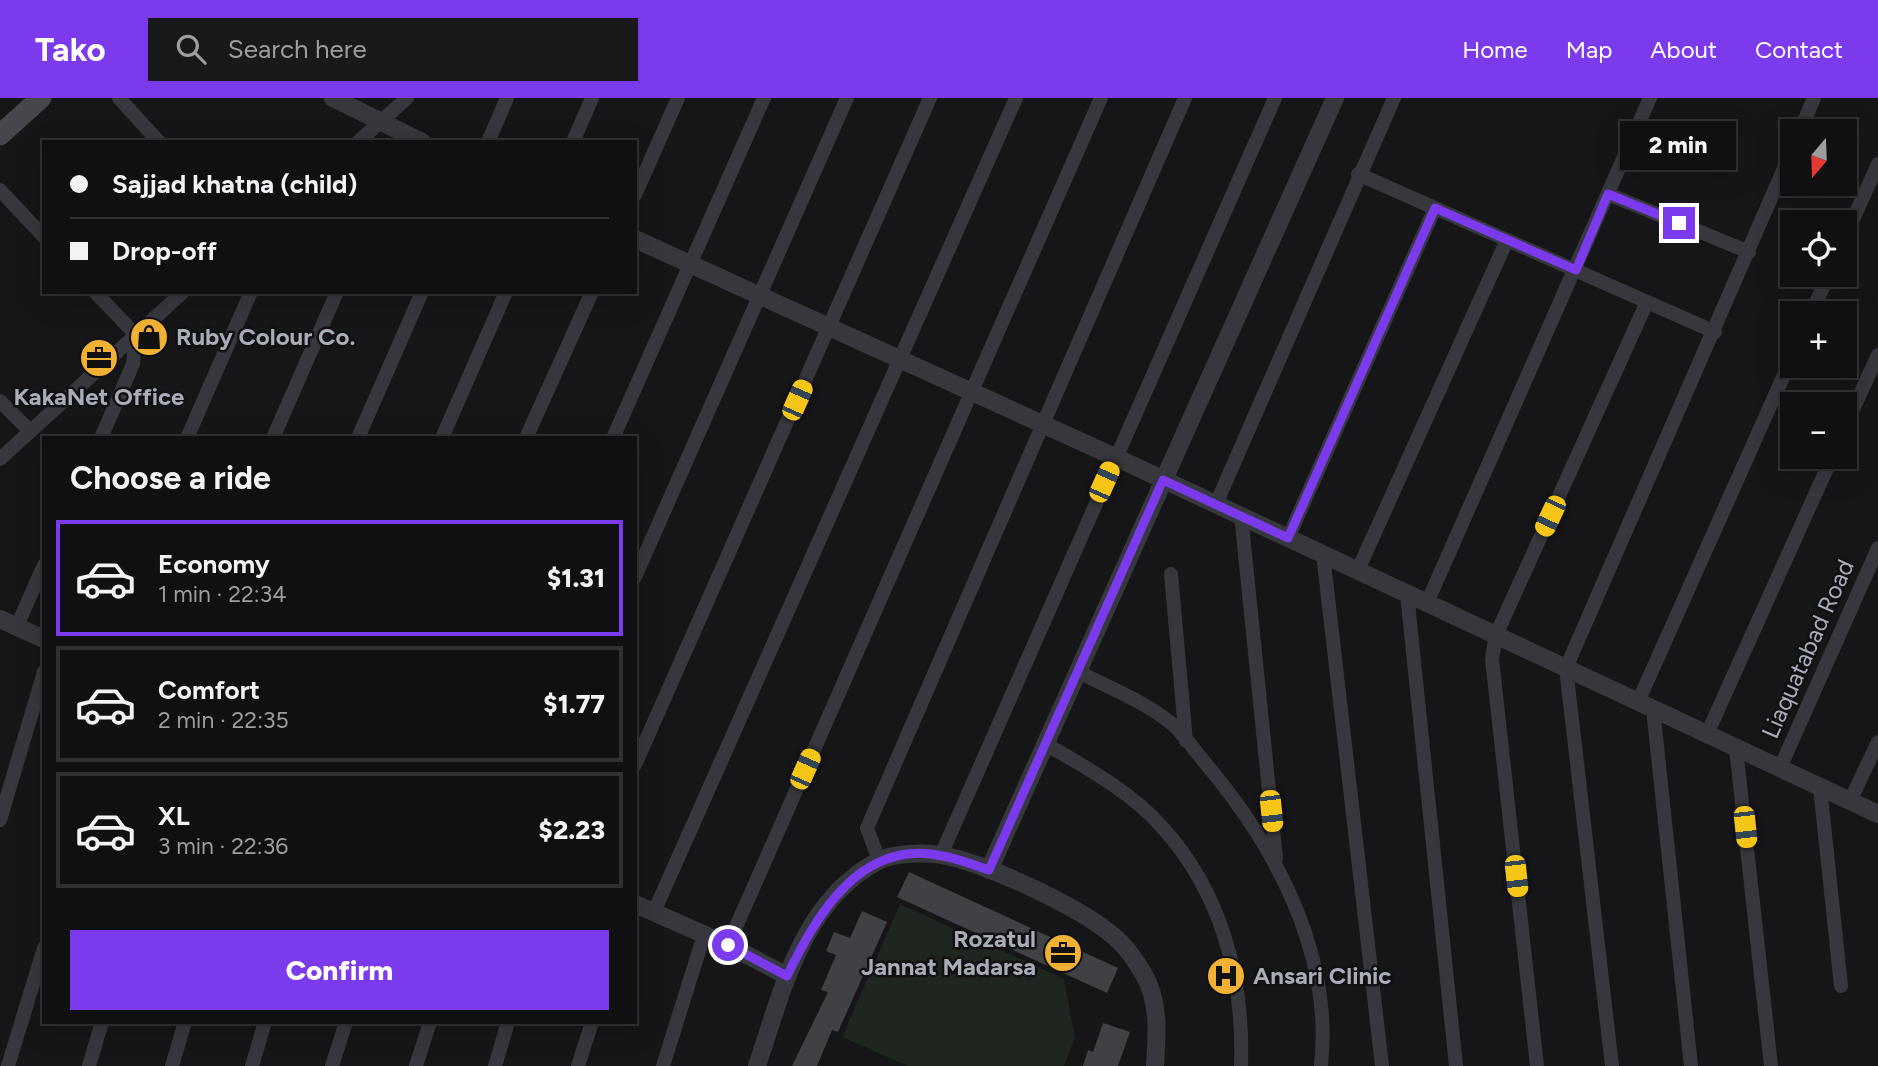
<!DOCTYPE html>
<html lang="en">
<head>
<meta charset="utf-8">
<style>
  body { margin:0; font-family:Figtree,sans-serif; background:#19191b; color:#f1f3f6; height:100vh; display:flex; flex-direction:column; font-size:26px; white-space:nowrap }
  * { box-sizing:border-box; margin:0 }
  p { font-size:23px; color:#9c9d9f }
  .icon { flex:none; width:38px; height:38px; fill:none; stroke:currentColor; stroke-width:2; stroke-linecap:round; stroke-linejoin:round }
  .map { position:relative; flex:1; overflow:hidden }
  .panel { position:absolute; left:42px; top:338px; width:595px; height:588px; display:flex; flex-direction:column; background:#101012; border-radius:0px; box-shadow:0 7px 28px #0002,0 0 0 2px #303032 }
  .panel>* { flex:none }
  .top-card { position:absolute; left:42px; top:42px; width:595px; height:154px; border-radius:0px; box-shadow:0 7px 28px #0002,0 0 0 2px #303032; display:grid; align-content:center; height:154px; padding:0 28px; background:#101012 }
  .needle { width:46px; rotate:199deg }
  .tools { position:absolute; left:1780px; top:21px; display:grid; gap:14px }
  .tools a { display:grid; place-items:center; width:77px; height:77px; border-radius:0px; background:#101012; box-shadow:0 7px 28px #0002,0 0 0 2px #303032; font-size:35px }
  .end { position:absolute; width:32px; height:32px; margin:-16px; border:9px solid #7c3aed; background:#fff; box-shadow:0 0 0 4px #fff }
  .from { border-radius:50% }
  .bubble { position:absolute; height:49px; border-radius:0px; background:#101012; box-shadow:0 7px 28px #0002,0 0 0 2px #303032; font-size:23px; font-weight:800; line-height:49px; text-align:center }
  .car { position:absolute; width:21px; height:42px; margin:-21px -10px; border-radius:9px; box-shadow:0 0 5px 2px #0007; background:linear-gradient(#f5c518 24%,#345 0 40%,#f5c518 0 76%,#345 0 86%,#f5c518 0) }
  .top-card b { display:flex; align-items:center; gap:24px; height:66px; font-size:26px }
  .top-card b+b { border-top:2px solid #303032 }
  .top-card i { width:18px; height:18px; background:#f1f3f6 }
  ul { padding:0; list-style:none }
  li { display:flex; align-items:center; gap:21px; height:116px; margin:0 14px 10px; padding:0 14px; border:4px solid #303032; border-radius:0px }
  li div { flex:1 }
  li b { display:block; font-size:26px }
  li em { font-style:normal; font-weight:800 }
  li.current { border-color:#7c3aed }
  li>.icon { width:63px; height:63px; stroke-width:1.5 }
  h2 { padding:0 28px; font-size:32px; line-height:84px }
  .action { display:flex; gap:14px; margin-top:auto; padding:14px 28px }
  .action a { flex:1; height:80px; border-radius:0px; background:#7c3aed; color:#fff; font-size:28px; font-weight:800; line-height:80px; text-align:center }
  header { display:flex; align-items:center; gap:42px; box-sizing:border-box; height:98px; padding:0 35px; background:#7c3aed; color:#fff }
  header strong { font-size:33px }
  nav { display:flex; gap:38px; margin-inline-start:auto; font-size:24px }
  .search { width:490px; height:63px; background:#19191b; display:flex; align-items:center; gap:18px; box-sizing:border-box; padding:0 24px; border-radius:0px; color:#9c9d9f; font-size:26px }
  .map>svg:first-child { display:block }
  .green { fill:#1e261f }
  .building { fill:#404145 }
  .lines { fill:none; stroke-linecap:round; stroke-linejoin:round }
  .minor { stroke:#37383d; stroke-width:14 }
  .tertiary { stroke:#37383d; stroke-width:18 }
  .secondary { stroke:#45474d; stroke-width:21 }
  .route { stroke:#7c3aed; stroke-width:9 }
  .labels { text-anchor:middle; stroke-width:5; stroke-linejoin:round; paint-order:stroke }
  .poi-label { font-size:24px; font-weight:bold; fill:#a8adb8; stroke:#111113; text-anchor:start }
  .street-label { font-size:24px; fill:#a8adb8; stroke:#111113 }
</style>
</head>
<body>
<header>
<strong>Tako</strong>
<div class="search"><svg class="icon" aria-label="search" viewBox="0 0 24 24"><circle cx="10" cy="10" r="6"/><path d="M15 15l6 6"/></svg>Search here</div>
<nav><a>Home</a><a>Map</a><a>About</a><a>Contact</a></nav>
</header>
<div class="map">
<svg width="1878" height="968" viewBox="0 0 1878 968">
  <rect width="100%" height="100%" fill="#161618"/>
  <polygon class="green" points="900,806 1064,881 1075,940 1064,968 908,968 842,939"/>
  <g class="building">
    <polygon points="909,774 1118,870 1107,895 897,799"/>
    <polygon points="862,813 887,824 838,934 832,932 817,968 792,968 828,894 821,892 836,857 826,853 834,834 850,840"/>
    <polygon points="1103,925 1130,934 1118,968 1083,968 1088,952 1093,954"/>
  </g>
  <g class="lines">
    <g class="minor">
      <polyline points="119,0 159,44"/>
      <polyline points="1800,33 1814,0"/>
      <polyline points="358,44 407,0"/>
      <polyline points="488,44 507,0"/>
      <polyline points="573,44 592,0"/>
      <polyline points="1358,76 1715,234"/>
      <polyline points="0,92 44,139"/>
      <polyline points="1608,96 1749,154"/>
      <polyline points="635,97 678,0"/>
      <polyline points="1844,141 1878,66"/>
      <polyline points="95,194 136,237 133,266 101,340"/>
      <polyline points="1811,215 1829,177"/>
      <polyline points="0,303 30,333"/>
      <polyline points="1844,331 1878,257"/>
      <polyline points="187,340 251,194"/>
      <polyline points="273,340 337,194"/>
      <polyline points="358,340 422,194"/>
      <polyline points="442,340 506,194"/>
      <polyline points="526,340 592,194"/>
      <polyline points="613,340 764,0"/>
      <polyline points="0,361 183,194"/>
      <polyline points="1216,406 1394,0"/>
      <polyline points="1241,417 1276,761"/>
      <polyline points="1288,440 1435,110"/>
      <polyline points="1323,456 1382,968"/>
      <polyline points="1358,472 1507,142"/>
      <polyline points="1171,476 1186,643"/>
      <polyline points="635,479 847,0"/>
      <polyline points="1407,496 1456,968"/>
      <polyline points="1427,505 1650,0"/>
      <polyline points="17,528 44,467"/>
      <path d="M 1077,573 C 1107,589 1144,603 1171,625 C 1184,636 1195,653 1206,666 C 1276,749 1333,856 1321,968"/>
      <polyline points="1638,604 1792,259"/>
      <polyline points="1653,611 1691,968"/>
      <polyline points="1707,636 1832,359"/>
      <path d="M 1044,645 C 1085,669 1130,693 1162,729 C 1222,795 1244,881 1241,968"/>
      <polyline points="1736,650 1771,968"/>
      <polyline points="635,667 930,0"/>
      <polyline points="1780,670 1878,450"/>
      <polyline points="1820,689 1841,888"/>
      <polyline points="1850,703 1878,644"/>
      <polyline points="0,722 44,574"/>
      <polyline points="941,757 1275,0"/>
      <polyline points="879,762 867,730 1185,0"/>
      <polyline points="654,814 1016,0"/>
      <polyline points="728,847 1101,0"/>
      <polyline points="8,968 44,850"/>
      <polyline points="89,968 102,924"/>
      <polyline points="172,968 185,924"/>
      <polyline points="252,968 265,924"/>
      <polyline points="332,968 346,924"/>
      <polyline points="416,968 430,924"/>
      <polyline points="495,968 508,924"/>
      <polyline points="578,968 592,924"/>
      <polyline points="663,968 704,837"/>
      <polyline points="1537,968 1492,561 1496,537 1647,204"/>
      <polyline points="1612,968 1566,570 1792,52"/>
    </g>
    <g class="tertiary">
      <polyline points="333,0 422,44"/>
      <polyline points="635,141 1115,359 1878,716"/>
      <polyline points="0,521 44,541"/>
      <polyline points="989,772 1335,0"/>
      <polyline points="635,806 728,847 787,878"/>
      <path d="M 757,968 C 782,894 802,803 878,763 C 893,755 924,754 941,757 C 985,764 1090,813 1121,845 C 1129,853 1137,865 1143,875 C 1160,902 1157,938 1155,968"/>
    </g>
    <polyline class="secondary" points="0,37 41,0"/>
  </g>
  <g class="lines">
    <path class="route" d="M 728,847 L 787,878 C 817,816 861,740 943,758 C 959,761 974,767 989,772 L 1163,382 L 1288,440 L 1435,110 L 1576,172 L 1608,96 L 1679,125"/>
  </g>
  <defs>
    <symbol id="shop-disc" viewBox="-11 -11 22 22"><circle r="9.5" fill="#f2b134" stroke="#111113"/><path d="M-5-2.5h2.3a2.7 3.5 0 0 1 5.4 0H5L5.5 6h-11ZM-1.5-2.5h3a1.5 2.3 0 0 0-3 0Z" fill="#111"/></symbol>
    <symbol id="office-disc" viewBox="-11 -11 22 22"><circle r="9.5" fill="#f2b134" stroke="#111113"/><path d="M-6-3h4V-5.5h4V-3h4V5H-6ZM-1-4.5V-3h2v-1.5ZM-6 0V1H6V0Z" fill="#111"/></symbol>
    <symbol id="hospital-disc" viewBox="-11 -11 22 22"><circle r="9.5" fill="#f2b134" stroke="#111113"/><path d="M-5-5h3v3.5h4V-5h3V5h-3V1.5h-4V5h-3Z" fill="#111"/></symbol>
  </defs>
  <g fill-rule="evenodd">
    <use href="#shop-disc" x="127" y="217" width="44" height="44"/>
    <use href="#office-disc" x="77" y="238" width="44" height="44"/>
    <use href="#office-disc" x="1041" y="833" width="44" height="44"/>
    <use href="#hospital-disc" x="1204" y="856" width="44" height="44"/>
  </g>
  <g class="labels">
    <g class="poi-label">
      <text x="176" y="247">Ruby Colour Co.</text>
      <text x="99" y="307" text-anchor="middle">KakaNet Office</text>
      <text x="1036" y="849" text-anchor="end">Rozatul<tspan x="1036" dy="28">Jannat Madarsa</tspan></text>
      <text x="1253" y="886">Ansari Clinic</text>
    </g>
    <g class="street-label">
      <text transform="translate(1808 551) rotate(-66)" y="8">Liaquatabad Road</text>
    </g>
  </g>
</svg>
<div class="tools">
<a><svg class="needle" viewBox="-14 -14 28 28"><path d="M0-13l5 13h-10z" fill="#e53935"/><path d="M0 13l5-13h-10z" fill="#9c9d9f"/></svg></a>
<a><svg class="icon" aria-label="locate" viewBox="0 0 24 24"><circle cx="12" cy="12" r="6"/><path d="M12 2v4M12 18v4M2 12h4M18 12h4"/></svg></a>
<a>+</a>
<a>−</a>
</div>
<i class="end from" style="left:728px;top:847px"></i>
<i class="end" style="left:1679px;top:125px"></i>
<div class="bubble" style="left:1620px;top:23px;width:116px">2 min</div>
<i class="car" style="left:797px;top:302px;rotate:24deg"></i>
<i class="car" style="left:1104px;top:384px;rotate:24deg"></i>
<i class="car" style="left:1550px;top:418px;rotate:205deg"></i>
<i class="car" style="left:805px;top:671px;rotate:24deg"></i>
<i class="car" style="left:1271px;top:713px;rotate:174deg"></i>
<i class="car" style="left:1745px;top:729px;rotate:174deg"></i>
<i class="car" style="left:1516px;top:778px;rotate:174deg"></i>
<div class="top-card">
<b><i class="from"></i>Sajjad khatna (child)</b>
<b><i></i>Drop-off</b>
</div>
<section class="panel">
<h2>Choose a ride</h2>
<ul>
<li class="current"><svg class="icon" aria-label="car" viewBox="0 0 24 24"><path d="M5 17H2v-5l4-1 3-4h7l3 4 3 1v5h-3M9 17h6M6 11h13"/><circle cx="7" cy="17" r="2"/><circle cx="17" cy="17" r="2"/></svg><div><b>Economy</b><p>1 min · 22:34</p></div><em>$1.31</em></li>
<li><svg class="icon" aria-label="car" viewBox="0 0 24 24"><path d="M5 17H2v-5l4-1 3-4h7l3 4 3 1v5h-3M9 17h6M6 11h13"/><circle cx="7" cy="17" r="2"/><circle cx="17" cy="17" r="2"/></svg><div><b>Comfort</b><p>2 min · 22:35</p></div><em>$1.77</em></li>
<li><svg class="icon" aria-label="car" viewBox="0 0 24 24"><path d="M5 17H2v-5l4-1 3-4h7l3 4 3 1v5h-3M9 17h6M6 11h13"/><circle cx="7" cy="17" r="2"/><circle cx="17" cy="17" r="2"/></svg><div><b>XL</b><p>3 min · 22:36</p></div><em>$2.23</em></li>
</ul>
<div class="action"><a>Confirm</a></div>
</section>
</div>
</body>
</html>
